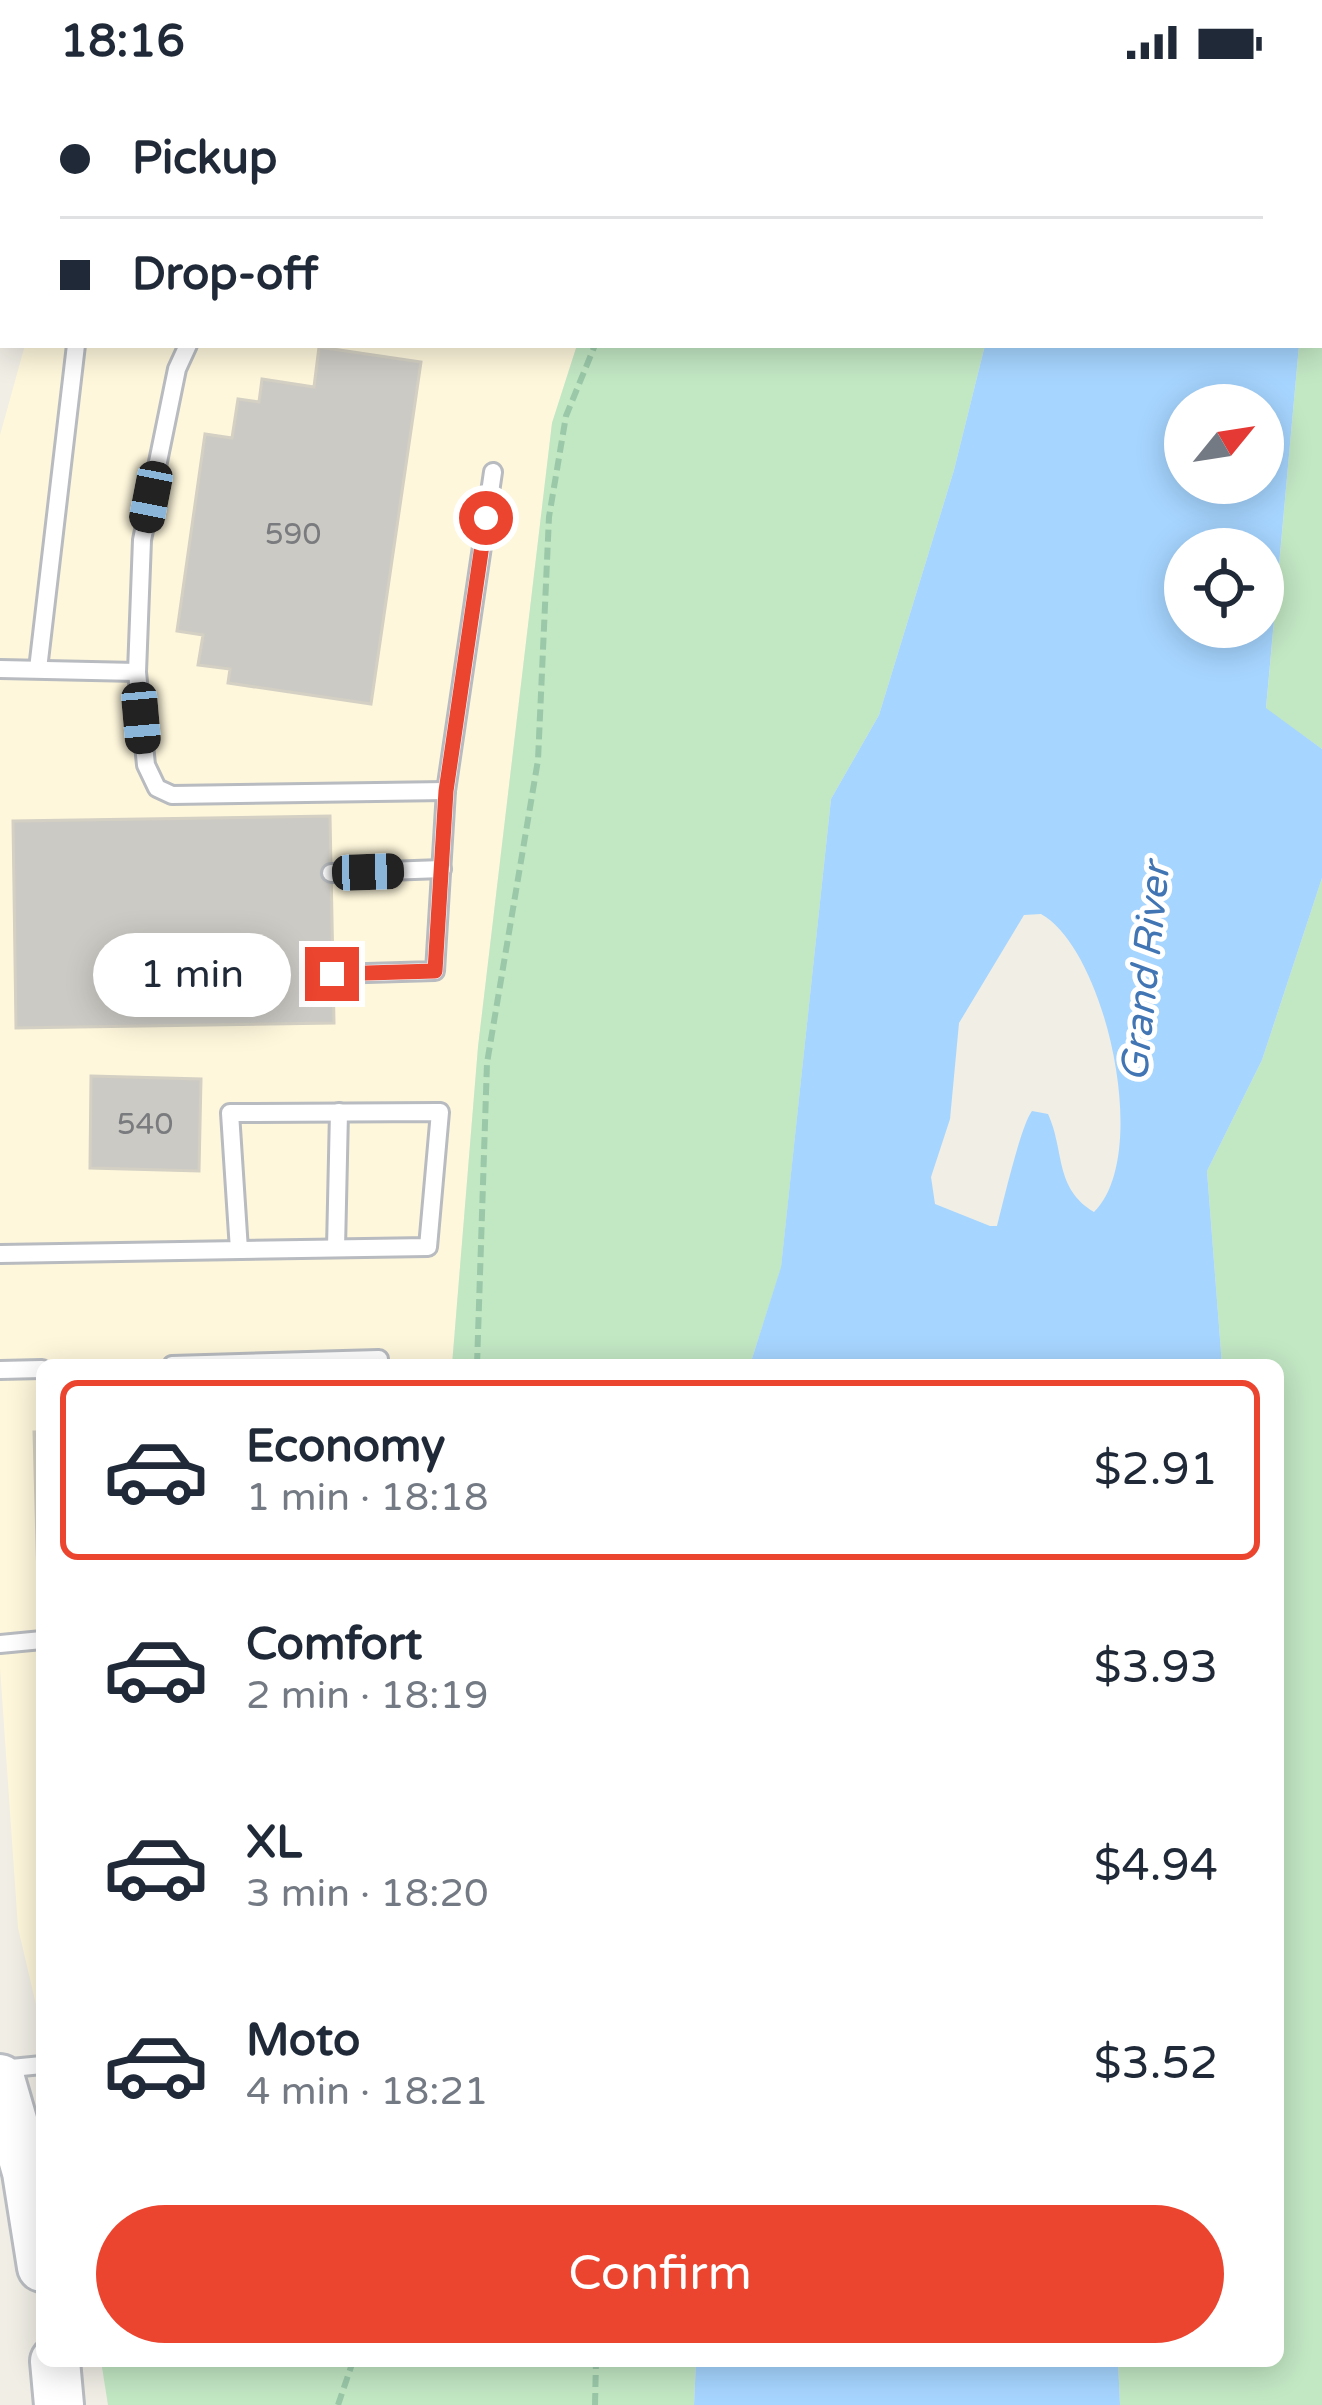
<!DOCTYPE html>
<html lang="en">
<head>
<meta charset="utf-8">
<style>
  body { margin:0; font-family:"Varela Round",sans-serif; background:#f6f6f7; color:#1f2937; height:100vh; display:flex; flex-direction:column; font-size:45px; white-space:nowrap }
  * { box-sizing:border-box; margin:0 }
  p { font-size:39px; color:#747a83 }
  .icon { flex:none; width:66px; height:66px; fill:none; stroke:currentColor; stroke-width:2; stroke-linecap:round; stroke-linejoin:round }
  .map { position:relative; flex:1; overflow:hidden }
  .side { position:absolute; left:36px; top:1275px; width:1248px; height:1008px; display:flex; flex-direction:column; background:#fff; border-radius:18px; box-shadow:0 6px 30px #0003 }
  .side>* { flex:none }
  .guide { position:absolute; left:0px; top:0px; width:1323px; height:264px; box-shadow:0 6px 30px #0003; display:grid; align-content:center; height:264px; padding:0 60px; background:#fff }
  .needle { width:78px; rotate:60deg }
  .buttons { position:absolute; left:1164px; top:300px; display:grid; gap:24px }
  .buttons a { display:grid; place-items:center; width:120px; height:120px; border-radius:50%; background:#fff; box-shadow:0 6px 30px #0003; font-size:60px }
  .end { position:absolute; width:54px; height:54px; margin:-27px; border:15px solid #eb442f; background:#fff; box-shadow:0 0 0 6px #fff }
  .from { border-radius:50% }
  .bubble { position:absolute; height:84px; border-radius:42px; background:#fff; box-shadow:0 6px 30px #0003; font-size:39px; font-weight:600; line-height:84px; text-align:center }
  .car { position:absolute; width:36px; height:72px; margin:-36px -18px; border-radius:15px; box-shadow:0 0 9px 3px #0007; background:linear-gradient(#222 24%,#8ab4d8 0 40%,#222 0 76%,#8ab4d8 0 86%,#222 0) }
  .guide b { display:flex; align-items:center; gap:42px; height:114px; font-size:45px }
  .guide b+b { border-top:3px solid #e0e1e3 }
  .guide i { width:30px; height:30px; background:#1f2937 }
  ul { padding:21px 0 0; list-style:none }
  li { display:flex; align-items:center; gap:36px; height:180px; margin:0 24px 18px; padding:0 36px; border:6px solid transparent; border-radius:18px }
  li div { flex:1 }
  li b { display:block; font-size:45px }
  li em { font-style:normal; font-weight:600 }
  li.active { border-color:#eb442f }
  li>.icon { width:108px; height:108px; stroke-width:1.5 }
  .cta { display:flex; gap:24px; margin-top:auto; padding:24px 60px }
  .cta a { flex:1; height:138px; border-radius:72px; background:#eb442f; color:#fff; font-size:48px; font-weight:600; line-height:138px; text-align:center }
  .status { display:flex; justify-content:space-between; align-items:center; height:84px; padding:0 60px; background:#fff; direction:ltr }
  .status svg { height:33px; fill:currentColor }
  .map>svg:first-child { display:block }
  .commercial { fill:#fef7dc }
  .green { fill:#c2e7c3 }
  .water { fill:#a6d5ff; fill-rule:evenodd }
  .building { fill:#cccac4; stroke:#d4d0c3; stroke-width:3 }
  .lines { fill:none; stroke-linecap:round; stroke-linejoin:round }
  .lane-casing { stroke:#b8bbbf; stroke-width:22 }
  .secondary-casing { stroke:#b9bcc1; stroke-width:54 }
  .path { stroke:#9bc8a9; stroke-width:6; stroke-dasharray:12 6; stroke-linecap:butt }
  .lane { stroke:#fff; stroke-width:16 }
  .secondary { stroke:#fff; stroke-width:48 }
  .route { stroke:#eb442f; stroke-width:15 }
  .labels { text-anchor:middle; stroke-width:10; stroke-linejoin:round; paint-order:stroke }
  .number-label { font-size:30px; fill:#797b7e }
  .water-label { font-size:39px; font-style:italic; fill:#4175b3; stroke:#fff }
</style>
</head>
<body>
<div class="status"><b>18:16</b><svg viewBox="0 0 49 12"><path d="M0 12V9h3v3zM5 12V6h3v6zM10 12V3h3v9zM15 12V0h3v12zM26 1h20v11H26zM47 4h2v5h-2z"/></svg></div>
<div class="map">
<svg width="1322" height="2321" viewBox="0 0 1322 2321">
  <rect width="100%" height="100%" fill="#f0eee5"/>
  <g class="commercial">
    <polygon points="129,0 764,0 127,3"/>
    <polygon points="25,261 577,261 552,339 478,963 452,1281 42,1281 42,1946 18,1844 0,1584 0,351"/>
  </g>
  <g class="green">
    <polygon points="1322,53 1322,665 1266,625 1299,261 1320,261"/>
    <polygon points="577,261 985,261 954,386 879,631 831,715 781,1184 750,1281 452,1281 478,963 552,339"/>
    <polygon points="1322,794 1322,2321 1120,2321 1118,2277 1278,2277 1278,1281 1222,1281 1207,1087 1262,976"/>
    <polygon points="101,2277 696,2277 694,2321 108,2321"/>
  </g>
  <g class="water">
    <path d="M 985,261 L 1299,261 L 1266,624 L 1322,665 L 1322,794 L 1262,976 L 1207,1087 L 1222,1281 L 750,1281 L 781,1183 L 831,715 L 879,631 L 954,386 ZM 1263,321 L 1263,399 L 1185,399 L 1185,321 ZM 1185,465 L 1263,465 L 1263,543 L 1185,543 ZM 1041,830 C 1106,866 1152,1072 1094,1128 C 1054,1104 1065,1067 1048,1030 L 1032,1027 C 1021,1041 1003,1119 997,1142 L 990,1142 L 935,1120 L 931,1093 L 950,1035 L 959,939 L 1024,831 Z"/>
    <polygon points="696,2277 1118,2277 1120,2321 694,2321"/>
  </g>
  <g class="building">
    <polygon points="319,263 421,278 371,620 228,599 230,585 198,581 203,551 177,547 205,350 232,354 238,315 259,318 262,295 314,303"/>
    <polygon points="330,732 334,939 16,944 13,737"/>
    <polygon points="91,992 201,995 199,1087 90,1084"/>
    <polygon points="34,1348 42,1348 42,1497 38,1497"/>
  </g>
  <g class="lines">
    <defs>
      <g id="lane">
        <polyline points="177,3 180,0"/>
        <polyline points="188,261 177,285 142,456 137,588 146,681 157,704 172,711 446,707"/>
        <polyline points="0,585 137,588"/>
        <polyline points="38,585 76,261"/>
        <polyline points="331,789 442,785"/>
        <polyline points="333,890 435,887 446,707 493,388"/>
        <polyline points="336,1164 339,1028"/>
        <polyline points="0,1170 428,1163 440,1028 230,1029 239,1166"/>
        <polyline points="172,1281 379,1275 378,1281"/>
        <polyline points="0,1286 42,1285"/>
        <polyline points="0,1560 42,1556"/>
        <polyline points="1,1985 42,1981"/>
      </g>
      <g id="secondary">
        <polyline points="68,3 70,0"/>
        <polyline points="0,139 3,132"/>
        <polyline points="0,1995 27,2088 42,2183"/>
        <polyline points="55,2277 59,2321"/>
      </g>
    </defs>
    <use href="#lane" class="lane-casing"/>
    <use href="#secondary" class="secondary-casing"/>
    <g class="path">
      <polyline points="831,3 831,0"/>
      <polyline points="477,1281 487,979 538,676 549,433 566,332 595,261"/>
      <polyline points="338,2321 353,2277"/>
      <polyline points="595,2321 596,2277"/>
    </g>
    <use href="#lane" class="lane"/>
    <use href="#secondary" class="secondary"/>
  </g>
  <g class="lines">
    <polyline class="route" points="332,890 435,887 446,707 486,434"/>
  </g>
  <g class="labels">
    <g class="number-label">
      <text x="293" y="460">590</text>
      <text x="145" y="1050">540</text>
    </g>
    <g class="water-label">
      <text transform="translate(1144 888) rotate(-84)" y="14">Grand River</text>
    </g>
  </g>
</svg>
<div class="buttons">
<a><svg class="needle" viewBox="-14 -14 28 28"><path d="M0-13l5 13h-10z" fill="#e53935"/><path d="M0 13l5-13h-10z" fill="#747a83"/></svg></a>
<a><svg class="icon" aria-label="locate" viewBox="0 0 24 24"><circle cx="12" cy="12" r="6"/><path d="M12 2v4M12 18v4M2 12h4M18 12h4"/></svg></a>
</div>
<i class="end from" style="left:486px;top:434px"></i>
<i class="end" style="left:332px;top:890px"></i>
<div class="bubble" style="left:93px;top:849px;width:198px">1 min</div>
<i class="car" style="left:151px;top:413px;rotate:191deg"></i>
<i class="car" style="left:141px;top:634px;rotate:175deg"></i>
<i class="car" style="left:368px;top:788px;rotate:88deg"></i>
<div class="guide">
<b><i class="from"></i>Pickup</b>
<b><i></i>Drop-off</b>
</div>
<section class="side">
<ul>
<li class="active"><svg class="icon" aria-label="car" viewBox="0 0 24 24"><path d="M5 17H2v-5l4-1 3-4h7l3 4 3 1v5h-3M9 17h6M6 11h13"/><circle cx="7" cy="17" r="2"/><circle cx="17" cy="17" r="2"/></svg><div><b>Economy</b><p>1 min · 18:18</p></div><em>$2.91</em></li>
<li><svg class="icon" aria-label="car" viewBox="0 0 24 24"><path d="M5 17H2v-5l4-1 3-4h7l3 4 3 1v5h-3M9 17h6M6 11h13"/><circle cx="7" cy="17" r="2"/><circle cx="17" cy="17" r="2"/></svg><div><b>Comfort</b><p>2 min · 18:19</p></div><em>$3.93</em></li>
<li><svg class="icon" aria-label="car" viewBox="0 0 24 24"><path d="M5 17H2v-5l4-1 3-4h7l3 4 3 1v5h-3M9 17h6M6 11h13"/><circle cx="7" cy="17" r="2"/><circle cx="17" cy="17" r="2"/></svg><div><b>XL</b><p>3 min · 18:20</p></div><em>$4.94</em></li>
<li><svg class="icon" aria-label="car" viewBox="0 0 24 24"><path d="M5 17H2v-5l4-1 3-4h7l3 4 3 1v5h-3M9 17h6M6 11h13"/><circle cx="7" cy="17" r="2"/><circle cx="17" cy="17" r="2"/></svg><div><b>Moto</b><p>4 min · 18:21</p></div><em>$3.52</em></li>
</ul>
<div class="cta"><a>Confirm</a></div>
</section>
</div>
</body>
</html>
